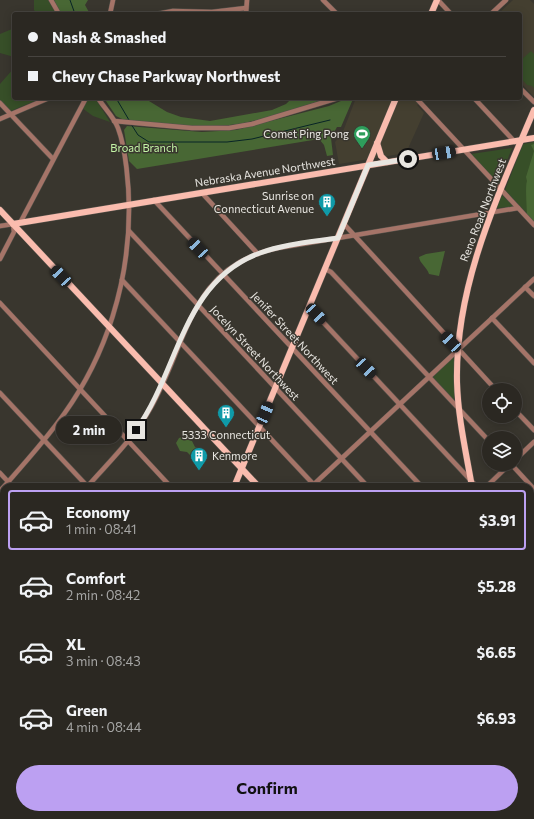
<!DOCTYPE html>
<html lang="en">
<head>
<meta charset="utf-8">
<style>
  body { margin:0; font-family:Commissioner,sans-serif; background:#37342f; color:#f1f3f6; height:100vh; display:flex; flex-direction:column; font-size:15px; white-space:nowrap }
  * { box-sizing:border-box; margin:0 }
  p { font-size:13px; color:#a6a6a5 }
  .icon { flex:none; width:22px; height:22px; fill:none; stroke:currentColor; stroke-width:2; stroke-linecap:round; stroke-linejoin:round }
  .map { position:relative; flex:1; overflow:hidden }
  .panel { position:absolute; left:0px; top:483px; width:534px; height:336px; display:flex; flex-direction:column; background:#2b2822; border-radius:12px 12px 0 0; box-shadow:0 2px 10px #0003,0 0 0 1px #474440 }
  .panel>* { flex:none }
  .top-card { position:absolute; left:12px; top:12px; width:510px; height:88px; border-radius:4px; box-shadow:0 2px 10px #0003,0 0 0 1px #474440; display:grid; align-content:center; height:88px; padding:0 16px; background:#2b2822 }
  .controls { position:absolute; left:482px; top:383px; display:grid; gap:8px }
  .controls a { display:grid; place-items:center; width:40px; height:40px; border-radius:50%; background:#2b2822; box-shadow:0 2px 10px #0003,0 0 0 1px #474440; font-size:20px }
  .end { position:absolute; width:18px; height:18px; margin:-9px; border:5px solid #e8e6e1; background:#111; box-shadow:0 0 0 2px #111 }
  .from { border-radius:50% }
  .bubble { position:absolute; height:28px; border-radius:14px; background:#2b2822; box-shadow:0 2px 10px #0003,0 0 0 1px #474440; font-size:13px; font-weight:700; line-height:28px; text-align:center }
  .car { position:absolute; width:12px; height:24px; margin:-12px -6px; border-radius:5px; box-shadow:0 0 3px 1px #0007; background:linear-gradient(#222 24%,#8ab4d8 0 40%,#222 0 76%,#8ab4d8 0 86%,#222 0) }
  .top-card b { display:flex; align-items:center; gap:14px; height:38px; font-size:15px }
  .top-card b+b { border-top:1px solid #474440 }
  .top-card i { width:10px; height:10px; background:#f1f3f6 }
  ul { padding:7px 0 0; list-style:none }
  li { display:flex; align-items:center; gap:12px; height:60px; margin:0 8px 6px; padding:0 8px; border:2px solid transparent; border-radius:4px }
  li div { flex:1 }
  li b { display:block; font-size:15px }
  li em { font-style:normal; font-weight:700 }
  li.active { border-color:#bca0f2 }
  li>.icon { width:36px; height:36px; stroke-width:1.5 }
  .button { display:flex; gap:8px; margin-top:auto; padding:8px 16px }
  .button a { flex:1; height:46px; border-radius:24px; background:#bca0f2; color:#111; font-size:16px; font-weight:700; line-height:46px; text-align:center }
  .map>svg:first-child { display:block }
  .built { fill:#443f30 }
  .green { fill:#374f28 }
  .forest { fill:#486734 }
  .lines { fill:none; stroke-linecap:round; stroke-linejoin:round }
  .stream { stroke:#072426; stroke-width:1 }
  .minor-casing { stroke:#55524b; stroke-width:5.5 }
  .major-casing { stroke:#55524b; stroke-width:7 }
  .minor { stroke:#a57468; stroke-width:4.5 }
  .major { stroke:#fabcae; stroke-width:6 }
  .route { stroke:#e8e6e1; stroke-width:5 }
  .labels { text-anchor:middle; stroke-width:3; stroke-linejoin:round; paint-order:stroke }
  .poi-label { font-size:11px; fill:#e8e6e1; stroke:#39362e; text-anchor:end }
  .park-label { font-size:11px; fill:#c3f5a6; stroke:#39362e }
  .street-label { font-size:11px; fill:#e8e6e1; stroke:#39362e }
</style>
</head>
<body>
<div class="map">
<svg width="534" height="819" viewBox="0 0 534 819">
  <rect width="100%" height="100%" fill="#39362e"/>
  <g class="built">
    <polygon points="513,0 530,0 534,4 534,97 520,82 520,14 498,14"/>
    <polygon points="356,98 425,98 417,105 424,113 406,153 339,164 335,142 342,134"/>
    <polygon points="0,798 4,802 4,815 16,815 20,819 0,819"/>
  </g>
  <g class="green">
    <polygon points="34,0 48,0 56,14 37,14 34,10"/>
    <polygon points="12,29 14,30 14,57 0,53 0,34"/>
    <polygon points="531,51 534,54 534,88 532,86 527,85 520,77 520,61"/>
    <polygon points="14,68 14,98 42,98 11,111 0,100 0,84"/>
    <polygon points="88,98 95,98 110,122 93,116 82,108"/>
    <polygon points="534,142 534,221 505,190 523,144"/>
    <polygon points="512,148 498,184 471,154"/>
    <polygon points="502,195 512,205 512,207 496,208"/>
    <polygon points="453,357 455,359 454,400 433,377"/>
    <polygon points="357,815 387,815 391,819 353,819"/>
  </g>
  <g class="forest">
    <polygon points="54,0 88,0 85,5 90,14 61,14"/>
    <path d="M 104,98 L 144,98 L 167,112 L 181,117 L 210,121 L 272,110 L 286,104 L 292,98 L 329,98 C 302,106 265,120 238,124 C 200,129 159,124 122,119 L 116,116 Z"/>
    <polygon points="348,98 353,99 341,127 337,127 331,138 333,155 327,156 324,145 319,139 137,169 129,161 124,130 127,126 202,132 236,130 329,106"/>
    <path d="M 534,144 L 534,222 L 527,215 C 527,208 525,186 527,181 L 526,177 L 534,151 L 531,145 Z"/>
    <path d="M 445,251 L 439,276 L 429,274 C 427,267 420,264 419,257 L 426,254 Z"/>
    <polygon points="182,437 192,441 195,447 203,450 204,462 198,458 195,460 187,452 180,451 176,443 179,438"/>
    <polygon points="479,815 527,815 514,819 476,818"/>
  </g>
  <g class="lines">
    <g class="stream">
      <polyline points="70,0 75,14"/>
      <polyline points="116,98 129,120"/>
      <polyline points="131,124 138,135 149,142 227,142 252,139 330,120"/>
    </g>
    <defs>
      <g id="minor">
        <polyline points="51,0 59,14"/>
        <polyline points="323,0 337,14"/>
        <polyline points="438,0 451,14"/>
        <polyline points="110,14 113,0"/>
        <polyline points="157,14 173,11 212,12 246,8"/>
        <polyline points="246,14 247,0"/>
        <polyline points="491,14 506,0"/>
        <polyline points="520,88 534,102"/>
        <polyline points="416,98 534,225"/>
        <polyline points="474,98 515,142"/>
        <polyline points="0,103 53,159"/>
        <polyline points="0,119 49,98"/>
        <polyline points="114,121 192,128 229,128 252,124 338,98"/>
        <polyline points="202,193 258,254"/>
        <polyline points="154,200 422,487"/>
        <polyline points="20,223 86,98"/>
        <polyline points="344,224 496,390"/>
        <polyline points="0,226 13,224 14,232 0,259"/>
        <polyline points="129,231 368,487"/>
        <polyline points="325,269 331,272 489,441"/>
        <polyline points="122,280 316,487"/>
        <polyline points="525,287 534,296"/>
        <polyline points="0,303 171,487"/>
        <polyline points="309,307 477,487"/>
        <polyline points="492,318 534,363"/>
        <polyline points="0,393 88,487"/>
        <polyline points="515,410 534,430"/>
        <polyline points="515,460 534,442"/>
        <polyline points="511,464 534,489"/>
        <polyline points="0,473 13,487"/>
        <path d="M 87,487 C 109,462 134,438 150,409 C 188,343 189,266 278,248 L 518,208"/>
        <polyline points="311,487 534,279"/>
        <polyline points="486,487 510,464"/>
        <path d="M 0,491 C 22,466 45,441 64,414 C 107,354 129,282 129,209 C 129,187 126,149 118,128 C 114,117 104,108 98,98"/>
        <polyline points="530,544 534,548"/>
        <polyline points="0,552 4,557"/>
        <polyline points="0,588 4,583"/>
        <polyline points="530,603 534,607"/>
        <polyline points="0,633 4,637"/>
        <polyline points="530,649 534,645"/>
        <polyline points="530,688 534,681"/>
        <polyline points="0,713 4,717"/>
        <polyline points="530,759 534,755"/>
        <polyline points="0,788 4,795"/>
        <polyline points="23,815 27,819"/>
        <polyline points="138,815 138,819"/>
        <polyline points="170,815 174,819"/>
        <polyline points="245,815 249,819"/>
        <polyline points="319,815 323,819"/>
        <polyline points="398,819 402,815"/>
        <polyline points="466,819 470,815"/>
      </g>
      <g id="major">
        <polyline points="431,14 437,0"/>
        <polyline points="377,143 381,156 387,162"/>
        <polyline points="0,210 259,487"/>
        <polyline points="13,224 534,138"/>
        <polyline points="234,487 396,98"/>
        <path d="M 472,487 C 466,452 458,418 457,382 C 455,285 497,198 534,110"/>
        <polyline points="530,779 534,784"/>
        <polyline points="94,819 97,816"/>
        <polyline points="347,819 352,815"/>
      </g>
    </defs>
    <use href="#minor" class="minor-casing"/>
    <use href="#major" class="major-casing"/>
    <use href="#minor" class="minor"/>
    <use href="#major" class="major"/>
  </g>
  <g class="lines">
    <path class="route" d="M 136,430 C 179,371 182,281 260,253 C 284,244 312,242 338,238 L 368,165 L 408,159"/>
  </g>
  <defs>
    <symbol id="stadium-pin" viewBox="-11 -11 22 30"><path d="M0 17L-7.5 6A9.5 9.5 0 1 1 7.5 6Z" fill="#2e9e5b" stroke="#39362e"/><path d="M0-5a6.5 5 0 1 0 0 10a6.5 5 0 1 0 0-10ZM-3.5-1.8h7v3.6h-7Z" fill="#fff"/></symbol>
    <symbol id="building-pin" viewBox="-11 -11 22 30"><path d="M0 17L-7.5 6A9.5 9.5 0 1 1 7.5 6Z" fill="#0f9aa8" stroke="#39362e"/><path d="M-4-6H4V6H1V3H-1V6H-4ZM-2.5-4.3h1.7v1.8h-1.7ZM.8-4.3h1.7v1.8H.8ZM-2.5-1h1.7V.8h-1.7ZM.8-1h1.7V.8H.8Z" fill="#fff"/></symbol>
  </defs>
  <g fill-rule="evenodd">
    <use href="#stadium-pin" x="352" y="124" width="20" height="27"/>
    <use href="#building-pin" x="317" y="192" width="20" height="27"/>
    <use href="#building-pin" x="216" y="403" width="20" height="27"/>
    <use href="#building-pin" x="189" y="446" width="20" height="27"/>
  </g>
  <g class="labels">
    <g class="poi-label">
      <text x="349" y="138">Comet Ping Pong</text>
      <text x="314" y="200">Sunrise on<tspan x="314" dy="13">Connecticut Avenue</tspan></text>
      <text x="226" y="439" text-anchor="middle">5333 Connecticut</text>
      <text x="212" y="460" text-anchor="start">Kenmore</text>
    </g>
    <g class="park-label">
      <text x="144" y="152">Broad Branch</text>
    </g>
    <g class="street-label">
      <text transform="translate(265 172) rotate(-9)" y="4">Nebraska Avenue Northwest</text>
      <text transform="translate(483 210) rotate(-69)" y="4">Reno Road Northwest</text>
      <text transform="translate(295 338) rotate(47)" y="4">Jenifer Street Northwest</text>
      <text transform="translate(255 353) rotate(47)" y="4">Jocelyn Street Northwest</text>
    </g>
  </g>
</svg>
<div class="controls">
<a><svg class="icon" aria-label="locate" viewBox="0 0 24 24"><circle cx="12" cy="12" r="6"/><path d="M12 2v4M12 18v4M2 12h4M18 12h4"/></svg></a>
<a><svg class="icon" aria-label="layers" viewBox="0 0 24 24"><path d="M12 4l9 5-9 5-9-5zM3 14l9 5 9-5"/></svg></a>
</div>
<i class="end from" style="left:408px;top:159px"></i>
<i class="end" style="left:136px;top:430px"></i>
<div class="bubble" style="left:56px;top:416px;width:66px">2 min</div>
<i class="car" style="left:444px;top:153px;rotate:81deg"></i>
<i class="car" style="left:198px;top:248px;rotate:317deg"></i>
<i class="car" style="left:61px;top:276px;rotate:317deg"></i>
<i class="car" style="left:316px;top:314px;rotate:137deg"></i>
<i class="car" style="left:451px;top:342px;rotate:317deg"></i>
<i class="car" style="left:366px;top:368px;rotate:137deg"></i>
<i class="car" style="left:265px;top:413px;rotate:23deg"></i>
<div class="top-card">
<b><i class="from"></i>Nash &amp; Smashed</b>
<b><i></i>Chevy Chase Parkway Northwest</b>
</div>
<section class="panel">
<ul>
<li class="active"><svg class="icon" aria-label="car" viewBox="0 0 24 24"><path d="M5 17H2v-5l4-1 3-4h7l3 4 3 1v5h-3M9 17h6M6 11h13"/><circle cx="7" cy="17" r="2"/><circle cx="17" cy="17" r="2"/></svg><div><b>Economy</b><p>1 min · 08:41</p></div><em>$3.91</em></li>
<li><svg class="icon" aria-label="car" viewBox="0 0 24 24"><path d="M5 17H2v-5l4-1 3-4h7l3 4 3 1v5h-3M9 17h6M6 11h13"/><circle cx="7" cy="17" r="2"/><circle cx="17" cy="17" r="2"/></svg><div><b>Comfort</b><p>2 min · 08:42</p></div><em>$5.28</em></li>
<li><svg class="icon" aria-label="car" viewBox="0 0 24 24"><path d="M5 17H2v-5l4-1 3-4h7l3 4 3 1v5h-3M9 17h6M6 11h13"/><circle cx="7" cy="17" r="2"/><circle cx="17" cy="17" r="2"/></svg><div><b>XL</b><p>3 min · 08:43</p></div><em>$6.65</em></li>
<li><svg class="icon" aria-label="car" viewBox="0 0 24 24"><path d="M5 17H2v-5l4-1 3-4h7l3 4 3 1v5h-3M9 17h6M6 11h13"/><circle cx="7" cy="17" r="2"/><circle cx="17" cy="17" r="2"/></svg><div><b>Green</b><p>4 min · 08:44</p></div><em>$6.93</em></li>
</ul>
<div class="button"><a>Confirm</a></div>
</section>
</div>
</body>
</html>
